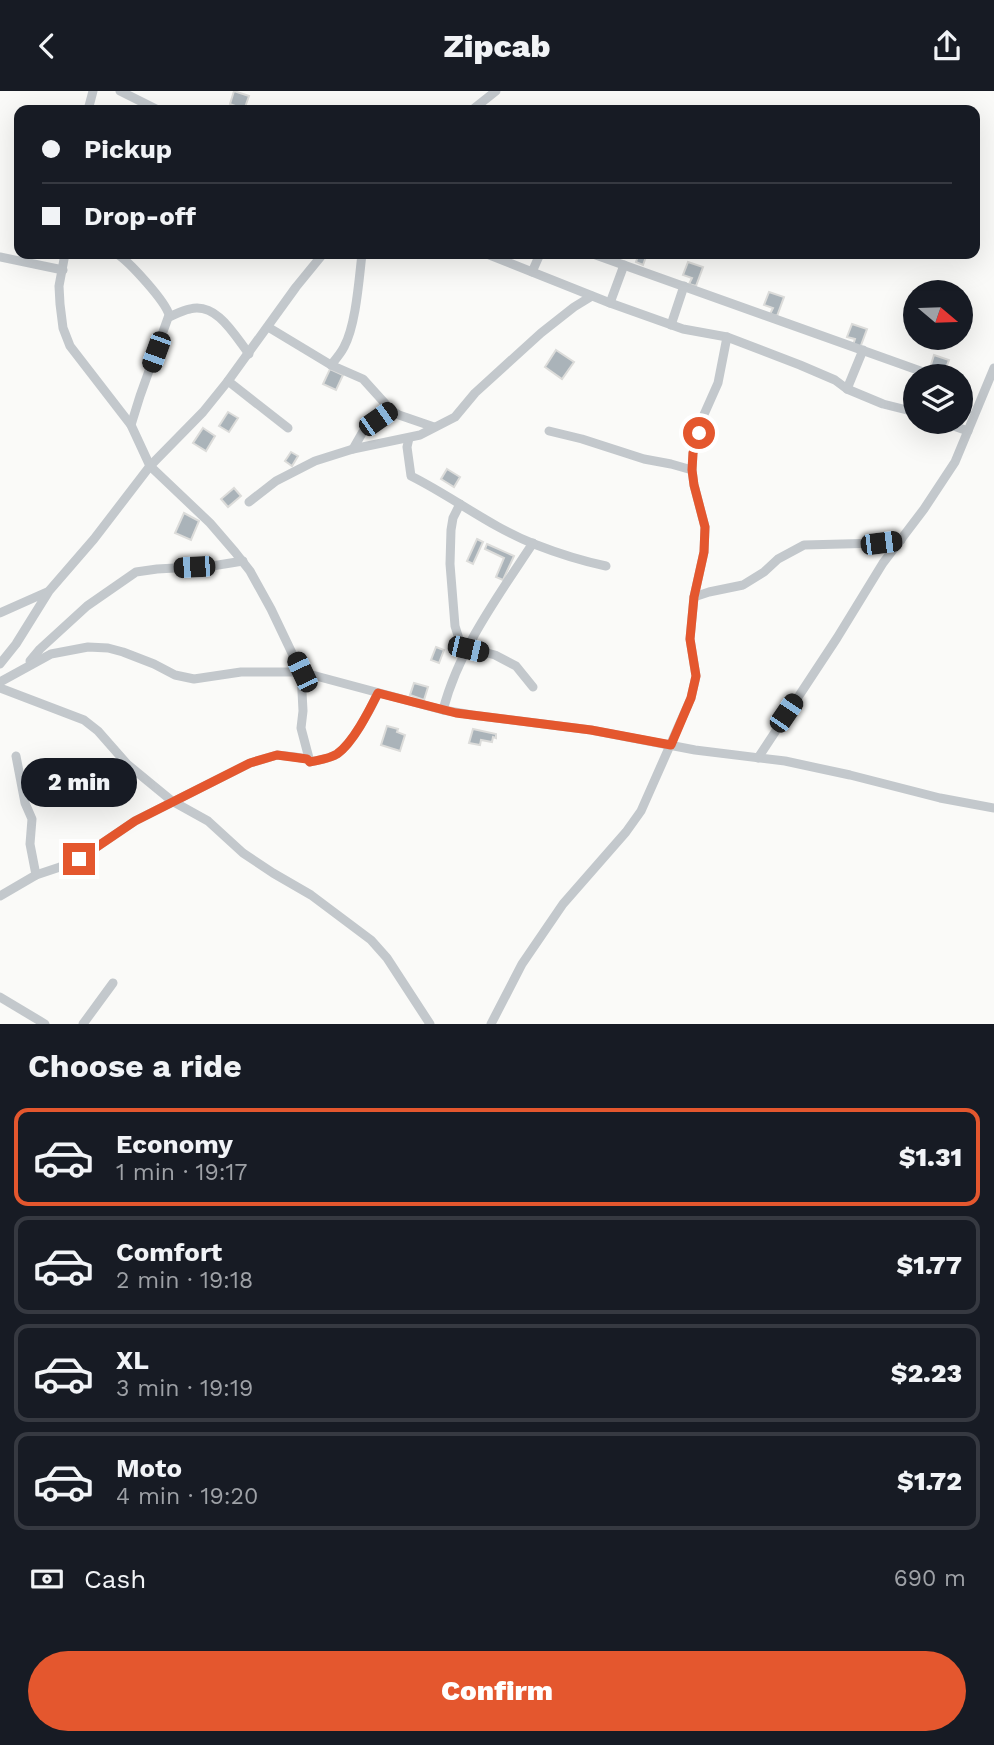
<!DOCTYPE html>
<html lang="en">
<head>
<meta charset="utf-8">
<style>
  body { margin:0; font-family:"Work Sans",sans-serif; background:#20242c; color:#f1f3f6; height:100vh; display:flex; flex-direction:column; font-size:26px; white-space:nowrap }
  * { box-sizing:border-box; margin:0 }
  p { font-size:23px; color:#9ea1a6 }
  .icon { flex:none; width:38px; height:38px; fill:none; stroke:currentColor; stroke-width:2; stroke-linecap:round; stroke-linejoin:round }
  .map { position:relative; height:933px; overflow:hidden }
  .details { display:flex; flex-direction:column; background:#171b24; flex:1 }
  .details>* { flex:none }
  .top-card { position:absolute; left:14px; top:14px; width:966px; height:154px; border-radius:14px; box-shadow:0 7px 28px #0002; display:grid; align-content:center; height:154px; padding:0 28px; background:#171b24 }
  .needle { width:46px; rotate:109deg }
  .buttons { position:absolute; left:903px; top:189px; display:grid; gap:14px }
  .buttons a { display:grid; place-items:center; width:70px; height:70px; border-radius:50%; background:#171b24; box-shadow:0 7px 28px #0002; font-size:35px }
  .end { position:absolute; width:32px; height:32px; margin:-16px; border:9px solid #e4572e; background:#fff; box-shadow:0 0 0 4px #fff }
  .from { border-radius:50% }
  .bubble { position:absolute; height:49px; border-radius:24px; background:#171b24; box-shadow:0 7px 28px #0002; font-size:23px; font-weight:800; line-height:49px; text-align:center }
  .car { position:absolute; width:21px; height:42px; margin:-21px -10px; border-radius:9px; box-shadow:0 0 5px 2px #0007; background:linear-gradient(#222 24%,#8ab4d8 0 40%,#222 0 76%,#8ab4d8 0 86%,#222 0) }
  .top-card b { display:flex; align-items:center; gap:24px; height:66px; font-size:26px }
  .top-card b+b { border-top:2px solid #363941 }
  .top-card i { width:18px; height:18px; background:#f1f3f6 }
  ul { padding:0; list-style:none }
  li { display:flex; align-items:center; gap:21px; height:98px; margin:0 14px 10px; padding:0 14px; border:4px solid #363941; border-radius:14px }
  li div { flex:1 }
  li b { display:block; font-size:26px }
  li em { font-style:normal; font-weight:800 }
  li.current { border-color:#e4572e }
  li>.icon { width:63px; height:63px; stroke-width:1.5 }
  h2 { padding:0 28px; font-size:32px; line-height:84px }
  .pay { display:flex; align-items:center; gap:18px; height:77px; padding:0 28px; font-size:26px }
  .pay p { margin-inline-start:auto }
  .primary-button { display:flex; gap:14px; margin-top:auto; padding:14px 28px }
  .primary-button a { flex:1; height:80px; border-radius:42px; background:#e4572e; color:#fff; font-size:28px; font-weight:800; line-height:80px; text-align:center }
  header { display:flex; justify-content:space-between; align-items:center; height:91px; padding:0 28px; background:#171b24; font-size:32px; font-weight:800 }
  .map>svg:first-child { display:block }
  .building { fill:#aab3b9; stroke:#dcdcda; stroke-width:2 }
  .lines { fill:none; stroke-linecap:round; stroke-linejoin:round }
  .street { stroke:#c3c8cc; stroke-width:9 }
  .route { stroke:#e4572e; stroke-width:9 }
</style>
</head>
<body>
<header><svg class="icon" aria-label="back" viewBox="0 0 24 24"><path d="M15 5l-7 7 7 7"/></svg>Zipcab<svg class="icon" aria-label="share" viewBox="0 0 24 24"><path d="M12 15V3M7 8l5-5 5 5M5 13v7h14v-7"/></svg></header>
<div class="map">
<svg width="994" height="933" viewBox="0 0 994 933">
  <rect width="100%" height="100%" fill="#fafaf8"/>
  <g class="building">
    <polygon points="234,0 249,5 244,19 236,19 238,16 230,13"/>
    <polygon points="631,163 647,163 643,174 636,171 638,165"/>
    <polygon points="688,171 703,176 696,195 689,193 692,187 683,184"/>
    <polygon points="769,201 784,206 777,225 770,223 773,217 764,214"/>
    <polygon points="852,233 867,238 860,257 853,254 855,248 847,246"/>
    <polygon points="556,259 574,271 562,288 545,276"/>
    <polygon points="934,264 949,269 943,285 936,285 938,280 930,277"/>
    <polygon points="330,278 343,284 336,299 323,293"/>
    <polygon points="228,321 238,327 229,341 219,335"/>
    <polygon points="203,337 215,345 206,360 193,352"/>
    <polygon points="291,361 298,365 292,375 285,370"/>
    <polygon points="447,378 460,386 454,396 441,388"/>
    <polygon points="234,397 241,405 228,416 221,408"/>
    <polygon points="184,422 199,430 191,449 175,442"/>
    <polygon points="477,448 483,451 473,473 467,470"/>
    <polygon points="487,453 514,465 503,489 496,486 504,467 485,458"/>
    <polygon points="436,556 444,559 439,572 431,569"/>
    <polygon points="414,592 428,596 424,609 410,604"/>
    <polygon points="387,635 398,638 397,641 405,644 400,660 381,654"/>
    <polygon points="473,638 496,643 496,647 493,646 492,651 481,649 480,654 469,652"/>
  </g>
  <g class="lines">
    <g class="street">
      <polyline points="120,0 158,19"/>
      <polyline points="88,19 93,0"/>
      <polyline points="472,19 496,0"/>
      <polyline points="65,163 59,195 60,213 63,237 70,255 131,334 150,375 210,432 235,461 250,480 271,518 301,581 303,620 301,637 310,671"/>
      <path d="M 117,163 C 129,170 166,211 169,224 L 140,305 L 131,334"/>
      <polyline points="487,163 610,212 683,238 727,246 800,274 835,289 847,298 883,313 915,321"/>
      <polyline points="593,163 926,282 925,285"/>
      <polyline points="0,166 63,179"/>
      <polyline points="532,181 540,163"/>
      <polyline points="610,212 624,174"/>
      <path d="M 169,226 C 176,223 183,219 190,218 C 217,211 235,245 249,263"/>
      <polyline points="671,234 684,195"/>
      <polyline points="268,236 331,274 363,288 391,319 399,324 434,336"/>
      <path d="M 331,274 C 336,268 341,262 344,256 C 356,234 359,188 362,163"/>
      <polyline points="228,290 288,337"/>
      <polyline points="847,298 863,259"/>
      <polyline points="910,320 915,307"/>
      <polyline points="942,331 968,340"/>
      <polyline points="549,340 582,348 644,368 671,373 692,379"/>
      <path d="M 409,347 L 407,356 L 411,385 C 453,406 491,436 534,453 C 557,462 582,470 606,475"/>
      <polyline points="353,358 365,337 391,319"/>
      <polyline points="249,411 276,390 315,370 353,358 420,344 455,326 475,302 541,242 574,216 592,205"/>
      <polyline points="460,413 453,427 451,439 450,473 455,535 464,564"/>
      <polyline points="694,506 709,501 743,494 764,481 778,468 804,454 881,452 901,449"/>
      <polyline points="0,522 47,501"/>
      <polyline points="468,557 495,564 516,575 533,596"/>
      <polyline points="30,570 40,558 87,515 136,481 157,478 212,475 243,470"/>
      <polyline points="0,573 16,553 49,500 94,448 150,375 203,321 228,290 296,196 323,163"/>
      <polyline points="0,591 51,563 88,556 108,557 123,561 154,573 175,584 194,588 241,581 301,581 443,619 472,624 591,639 695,659 785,670 850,684 940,707 994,717"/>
      <polyline points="0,597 84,629 98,640 127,673 172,710 208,730 243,762 273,782 311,804 371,849 387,867 430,933"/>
      <path d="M 443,619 C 459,558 498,505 533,452"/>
      <polyline points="16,665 25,712 32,728 30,753 36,784"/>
      <polyline points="758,667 837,547 883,472 924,418 955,371 994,277"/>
      <path d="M 0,805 L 36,784 L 60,776 L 79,768 L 135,730 L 250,672 L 277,664 L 295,666 L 307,668 L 310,671 C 318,669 329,668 337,663 C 352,653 370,619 378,602"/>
      <polyline points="0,906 45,933"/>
      <polyline points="83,933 113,892"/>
      <polyline points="491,933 522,873 563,813 626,741 641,720 691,607 696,585 690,548 694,506 704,461 705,436 694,394 692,379 693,362 702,328 718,292 727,246"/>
    </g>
  </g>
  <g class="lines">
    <path class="route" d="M 79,768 L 135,730 L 250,672 L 277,664 L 307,668 L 310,671 C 318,669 329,668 337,663 C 353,652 369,620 378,602 L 456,622 L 591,639 L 671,654 L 691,607 L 696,585 L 690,548 L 694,506 L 704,461 L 705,436 L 694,394 L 692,379 L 693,362 L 699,342"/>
  </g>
</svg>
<div class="buttons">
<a><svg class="needle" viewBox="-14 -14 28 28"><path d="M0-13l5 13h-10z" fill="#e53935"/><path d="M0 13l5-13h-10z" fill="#9ea1a6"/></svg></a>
<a><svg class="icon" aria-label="layers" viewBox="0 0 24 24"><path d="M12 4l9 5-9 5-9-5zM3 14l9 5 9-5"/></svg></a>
</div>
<i class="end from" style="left:699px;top:342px"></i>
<i class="end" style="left:79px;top:768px"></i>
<div class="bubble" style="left:21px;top:667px;width:116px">2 min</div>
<i class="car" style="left:156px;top:261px;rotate:200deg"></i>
<i class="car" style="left:378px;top:328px;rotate:55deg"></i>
<i class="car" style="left:881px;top:452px;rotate:83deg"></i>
<i class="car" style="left:194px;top:476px;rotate:267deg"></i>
<i class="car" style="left:468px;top:558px;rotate:103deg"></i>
<i class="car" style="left:302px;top:581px;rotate:335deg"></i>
<i class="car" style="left:786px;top:622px;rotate:34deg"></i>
<div class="top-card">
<b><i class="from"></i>Pickup</b>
<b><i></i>Drop-off</b>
</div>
</div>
<section class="details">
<h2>Choose a ride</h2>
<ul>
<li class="current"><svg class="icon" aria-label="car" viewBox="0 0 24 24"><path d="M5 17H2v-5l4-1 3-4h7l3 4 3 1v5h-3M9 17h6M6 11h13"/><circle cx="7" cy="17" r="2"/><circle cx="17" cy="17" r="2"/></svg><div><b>Economy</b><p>1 min · 19:17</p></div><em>$1.31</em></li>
<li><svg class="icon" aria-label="car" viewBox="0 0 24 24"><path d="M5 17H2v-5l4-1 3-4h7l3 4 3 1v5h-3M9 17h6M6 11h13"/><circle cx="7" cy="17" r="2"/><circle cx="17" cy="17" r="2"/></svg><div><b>Comfort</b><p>2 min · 19:18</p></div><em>$1.77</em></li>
<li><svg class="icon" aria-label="car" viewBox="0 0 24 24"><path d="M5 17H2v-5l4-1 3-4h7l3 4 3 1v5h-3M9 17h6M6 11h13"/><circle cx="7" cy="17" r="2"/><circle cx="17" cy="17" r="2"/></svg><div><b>XL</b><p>3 min · 19:19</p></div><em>$2.23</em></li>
<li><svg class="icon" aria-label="car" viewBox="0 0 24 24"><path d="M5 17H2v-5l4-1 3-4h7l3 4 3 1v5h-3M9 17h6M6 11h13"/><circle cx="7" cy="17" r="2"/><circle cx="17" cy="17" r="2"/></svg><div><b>Moto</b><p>4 min · 19:20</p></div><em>$1.72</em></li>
</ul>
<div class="pay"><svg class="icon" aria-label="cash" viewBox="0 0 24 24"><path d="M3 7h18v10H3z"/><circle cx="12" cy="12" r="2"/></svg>Cash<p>690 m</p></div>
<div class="primary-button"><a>Confirm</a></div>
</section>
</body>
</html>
